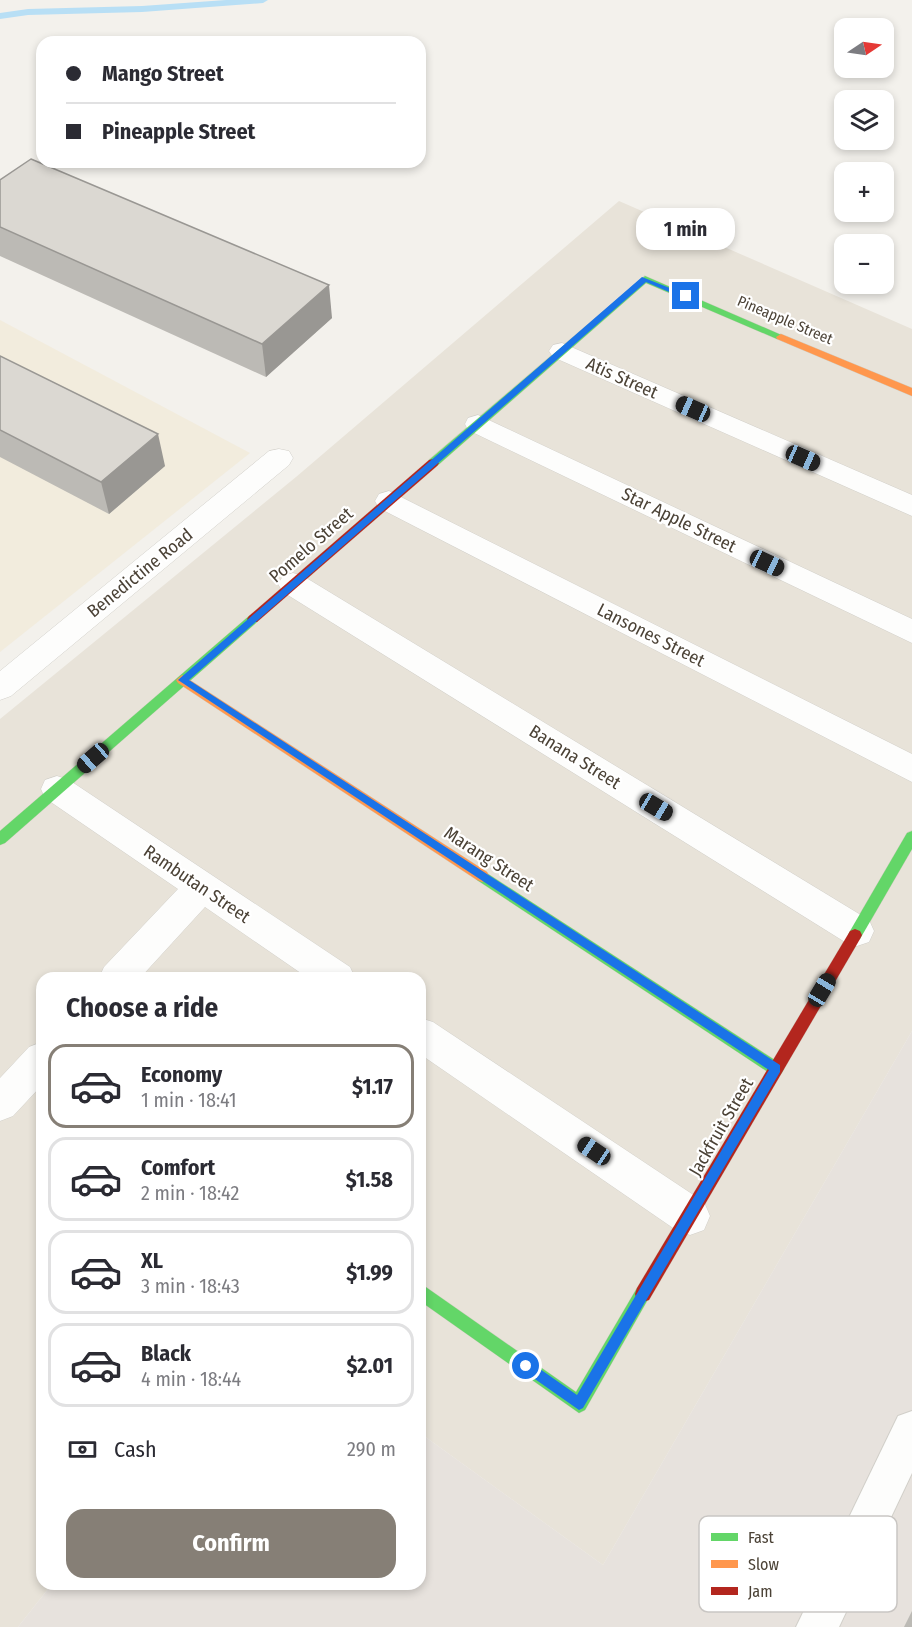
<!DOCTYPE html>
<html lang="en">
<head>
<meta charset="utf-8">
<style>
  body { margin:0; font-family:"Fira Sans Condensed",sans-serif; background:#f7f7f7; color:#2b2b33; height:100vh; display:flex; flex-direction:column; font-size:22px; white-space:nowrap }
  * { box-sizing:border-box; margin:0 }
  p { font-size:20px; color:#7c7c81 }
  .icon { flex:none; width:33px; height:33px; fill:none; stroke:currentColor; stroke-width:2; stroke-linecap:round; stroke-linejoin:round }
  .map { position:relative; flex:1; overflow:hidden }
  .sheet { position:absolute; left:36px; top:972px; width:390px; height:618px; display:flex; flex-direction:column; background:#fff; border-radius:18px; box-shadow:0 3px 9px #0003 }
  .sheet>* { flex:none }
  .hud { position:absolute; left:36px; top:36px; width:390px; height:132px; border-radius:18px; box-shadow:0 3px 9px #0003; display:grid; align-content:center; height:132px; padding:0 30px; background:#fff }
  .needle { width:39px; rotate:77deg }
  .buttons { position:absolute; left:834px; top:18px; display:grid; gap:12px }
  .buttons a { display:grid; place-items:center; width:60px; height:60px; border-radius:12px; background:#fff; box-shadow:0 3px 9px #0003; font-size:30px }
  .end { position:absolute; width:27px; height:27px; margin:-14px; border:8px solid #1a73e8; background:#fff; box-shadow:0 0 0 3px #fff }
  .from { border-radius:50% }
  .bubble { position:absolute; height:42px; border-radius:18px; background:#fff; box-shadow:0 3px 9px #0003; font-size:20px; font-weight:700; line-height:42px; text-align:center }
  .car { position:absolute; width:18px; height:36px; margin:-18px -9px; border-radius:8px; box-shadow:0 0 4px 2px #0007; background:linear-gradient(#222 24%,#8ab4d8 0 40%,#222 0 76%,#8ab4d8 0 86%,#222 0) }
  .hud b { display:flex; align-items:center; gap:21px; height:57px; font-size:22px }
  .hud b+b { border-top:2px solid #e1e1e2 }
  .hud i { width:15px; height:15px; background:#2b2b33 }
  ul { padding:0; list-style:none }
  li { display:flex; align-items:center; gap:18px; height:84px; margin:0 12px 9px; padding:0 18px; border:3px solid #e1e1e2; border-radius:18px }
  li div { flex:1 }
  li b { display:block; font-size:22px }
  li em { font-style:normal; font-weight:700 }
  li.active { border-color:#867f76 }
  li>.icon { width:54px; height:54px; stroke-width:1.5 }
  h2 { padding:0 30px; font-size:27px; line-height:72px }
  .pay { display:flex; align-items:center; gap:15px; height:66px; padding:0 30px; font-size:22px }
  .pay p { margin-inline-start:auto }
  .cta { display:flex; gap:12px; margin-top:auto; padding:12px 30px }
  .cta a { flex:1; height:69px; border-radius:18px; background:#867f76; color:#fff; font-size:24px; font-weight:700; line-height:69px; text-align:center }
  .map>svg:first-child { display:block }
  .residential { fill:#e8e3d9 }
  .industrial { fill:#e7e2dd }
  .education { fill:#f2ecdd }
  .lines { fill:none; stroke-linecap:round; stroke-linejoin:round }
  .stream { fill:#b8dff5; fill-rule:evenodd }
  .lane-casing { stroke:#d1cfc9; stroke-width:2 }
  .street-casing { stroke:#d1cfc9; stroke-width:1 }
  .fast-casing { stroke:#d3cec2; stroke-width:1 }
  .slow-casing { stroke:#d3cec2; stroke-width:1 }
  .jam-casing { stroke:#d3cec2; stroke-width:1 }
  .lane { fill:#fdfdfc; fill-rule:evenodd }
  .street { fill:#fdfdfc; fill-rule:evenodd }
  .fast { fill:#63d668; fill-rule:evenodd }
  .slow { fill:#ff974d; fill-rule:evenodd }
  .jam { fill:#b3261e; fill-rule:evenodd }
  .wall { fill:#bcbab5 }
  .shaded-wall { fill:#999793 }
  .building { fill:#dbd8d2; stroke:#999793; stroke-width:1.5 }
  .route { fill:#1a73e8 }
  .labels { text-anchor:middle; stroke-width:4.5; stroke-linejoin:round; paint-order:stroke }
  .far-street-label { font-size:15px; fill:#4b4236; stroke:#fff }
  .street-label { font-size:18px; fill:#4b4236; stroke:#fff }
  .key { fill:#fff; stroke:#c9c6c3; stroke-width:1.5 }
  .key-label { font-size:16px; fill:#4b4236 }
</style>
</head>
<body>
<div class="map">
<svg width="912" height="1627" viewBox="0 0 912 1627">
  <rect width="100%" height="100%" fill="#f3f1ec"/>
  <polygon class="residential" points="619,201 912,329 912,1031 603,1565 420,1433 420,978 42,978 42,1584 52,1584 18,1627 0,1627 0,719 296,477"/>
  <polygon class="industrial" points="912,1031 912,1627 18,1627 52,1584 420,1584 420,1433 603,1565"/>
  <polygon class="education" points="0,320 250,453 0,652"/>
  <g class="lines">
    <polygon class="stream" points="226,0 268,0 263,3 142,12 28,15 0,19 0,13 28,9 142,6"/>
    <defs>
      <polygon id="lane" points="912,1411 912,1473 839,1627 796,1627 898,1416"/>
      <g id="street">
        <polygon points="562,343 912,495 912,516 553,357 549,351 553,345"/>
        <polygon points="478,415 912,619 912,643 468,430 465,424 468,418"/>
        <polygon points="279,449 289,451 293,458 289,465 11,696 0,700 0,671 269,451"/>
        <polygon points="389,491 912,754 912,782 379,508 375,501 379,494"/>
        <polygon points="293,573 303,576 869,920 874,931 869,942 857,946 845,942 283,592 278,584 283,576"/>
        <polygon points="57,776 69,780 350,967 355,978 308,978 205,907 140,978 99,978 104,967 178,889 45,798 41,789 45,780"/>
        <polygon points="420,1018 433,1022 704,1202 710,1216 704,1230 690,1235 676,1230 420,1054"/>
        <polygon points="42,1042 42,1085 13,1116 0,1121 0,1078 29,1047"/>
      </g>
      <g id="fast">
        <polygon points="645,276 786,337 785,339 777,339 646,283 437,466 429,466 429,460"/>
        <polygon points="253,614 257,616 259,619 257,622 5,843 0,845 0,831 249,616"/>
        <polygon points="912,831 912,849 860,939 855,941 850,939 848,935 850,931 907,833"/>
        <polygon points="482,870 781,1064 784,1069 781,1074 776,1076 771,1074 477,880 475,876 477,872"/>
        <polygon points="420,1283 576,1392 637,1288 643,1286 649,1288 651,1294 585,1410 579,1413 420,1301"/>
      </g>
      <g id="slow">
        <polygon points="781,334 912,388 912,396 777,339 776,337"/>
        <polygon points="182,675 487,872 489,876 487,880 482,882 477,880 178,683 176,680"/>
      </g>
      <g id="jam">
        <polygon points="433,459 439,463 437,466 257,622 249,622 247,619 249,616 429,460"/>
        <polygon points="855,929 860,931 862,935 860,939 649,1300 643,1302 637,1300 635,1294 637,1288 850,931"/>
      </g>
    </defs>
    <use href="#lane" class="lane-casing"/>
    <use href="#street" class="street-casing"/>
    <use href="#fast" class="fast-casing"/>
    <use href="#slow" class="slow-casing"/>
    <use href="#jam" class="jam-casing"/>
    <use href="#lane" class="lane"/>
    <use href="#street" class="street"/>
    <use href="#fast" class="fast"/>
    <use href="#slow" class="slow"/>
    <use href="#jam" class="jam"/>
  </g>
  <g class="wall">
    <polygon points="0,180 332,318 266,377 0,256"/>
    <polygon points="0,356 165,466 109,514 0,457"/>
    <polygon points="912,1611 912,1627 904,1627"/>
  </g>
  <g class="shaded-wall">
    <polygon points="329,285 332,318 266,377 262,344"/>
    <polygon points="158,434 165,466 109,514 101,482"/>
  </g>
  <g class="building">
    <polygon points="31,159 329,285 262,344 0,227 0,180"/>
    <polygon points="0,356 158,434 101,482 0,430"/>
  </g>
  <polygon class="route" points="642,277 690,296 683,298 646,282 189,680 780,1065 780,1072 583,1408 579,1410 522,1370 522,1362 530,1362 577,1395 769,1070 178,680"/>
  <g class="labels">
    <g class="far-street-label">
      <text transform="translate(785 320) rotate(23)" y="5">Pineapple Street</text>
    </g>
    <g class="street-label">
      <text transform="translate(622 378) rotate(24)" y="6">Atis Street</text>
      <text transform="translate(679 520) rotate(26)" y="6">Star Apple Street</text>
      <text transform="translate(311 545) rotate(-41)" y="6">Pomelo Street</text>
      <text transform="translate(140 573) rotate(-39)" y="6">Benedictine Road</text>
      <text transform="translate(651 635) rotate(27)" y="6">Lansones Street</text>
      <text transform="translate(575 757) rotate(32)" y="6">Banana Street</text>
      <text transform="translate(489 859) rotate(33)" y="6">Marang Street</text>
      <text transform="translate(197 884) rotate(34)" y="6">Rambutan Street</text>
      <text transform="translate(721 1127) rotate(-60)" y="6">Jackfruit Street</text>
    </g>
  </g>
  <rect x="699" y="1516" width="198" height="96" rx="9" class="key"/>
  <rect x="711" y="1533" width="27" height="8" fill="#63d668"/>
  <rect x="711" y="1560" width="27" height="8" fill="#ff974d"/>
  <rect x="711" y="1587" width="27" height="8" fill="#b3261e"/>
  <g class="key-label">
    <text x="748" y="1543">Fast</text>
    <text x="748" y="1570">Slow</text>
    <text x="748" y="1597">Jam</text>
  </g>
</svg>
<div class="buttons">
<a><svg class="needle" viewBox="-14 -14 28 28"><path d="M0-13l5 13h-10z" fill="#e53935"/><path d="M0 13l5-13h-10z" fill="#7c7c81"/></svg></a>
<a><svg class="icon" aria-label="layers" viewBox="0 0 24 24"><path d="M12 4l9 5-9 5-9-5zM3 14l9 5 9-5"/></svg></a>
<a>+</a>
<a>−</a>
</div>
<i class="end from" style="left:526px;top:1366px"></i>
<i class="end" style="left:686px;top:296px"></i>
<div class="bubble" style="left:636px;top:208px;width:99px">1 min</div>
<i class="car" style="left:693px;top:409px;rotate:294deg"></i>
<i class="car" style="left:803px;top:458px;rotate:114deg"></i>
<i class="car" style="left:767px;top:563px;rotate:115deg"></i>
<i class="car" style="left:93px;top:758px;rotate:229deg"></i>
<i class="car" style="left:656px;top:807px;rotate:121deg"></i>
<i class="car" style="left:822px;top:990px;rotate:31deg"></i>
<i class="car" style="left:594px;top:1151px;rotate:304deg"></i>
<div class="hud">
<b><i class="from"></i>Mango Street</b>
<b><i></i>Pineapple Street</b>
</div>
<section class="sheet">
<h2>Choose a ride</h2>
<ul>
<li class="active"><svg class="icon" aria-label="car" viewBox="0 0 24 24"><path d="M5 17H2v-5l4-1 3-4h7l3 4 3 1v5h-3M9 17h6M6 11h13"/><circle cx="7" cy="17" r="2"/><circle cx="17" cy="17" r="2"/></svg><div><b>Economy</b><p>1 min · 18:41</p></div><em>$1.17</em></li>
<li><svg class="icon" aria-label="car" viewBox="0 0 24 24"><path d="M5 17H2v-5l4-1 3-4h7l3 4 3 1v5h-3M9 17h6M6 11h13"/><circle cx="7" cy="17" r="2"/><circle cx="17" cy="17" r="2"/></svg><div><b>Comfort</b><p>2 min · 18:42</p></div><em>$1.58</em></li>
<li><svg class="icon" aria-label="car" viewBox="0 0 24 24"><path d="M5 17H2v-5l4-1 3-4h7l3 4 3 1v5h-3M9 17h6M6 11h13"/><circle cx="7" cy="17" r="2"/><circle cx="17" cy="17" r="2"/></svg><div><b>XL</b><p>3 min · 18:43</p></div><em>$1.99</em></li>
<li><svg class="icon" aria-label="car" viewBox="0 0 24 24"><path d="M5 17H2v-5l4-1 3-4h7l3 4 3 1v5h-3M9 17h6M6 11h13"/><circle cx="7" cy="17" r="2"/><circle cx="17" cy="17" r="2"/></svg><div><b>Black</b><p>4 min · 18:44</p></div><em>$2.01</em></li>
</ul>
<div class="pay"><svg class="icon" aria-label="cash" viewBox="0 0 24 24"><path d="M3 7h18v10H3z"/><circle cx="12" cy="12" r="2"/></svg>Cash<p>290 m</p></div>
<div class="cta"><a>Confirm</a></div>
</section>
</div>
</body>
</html>
